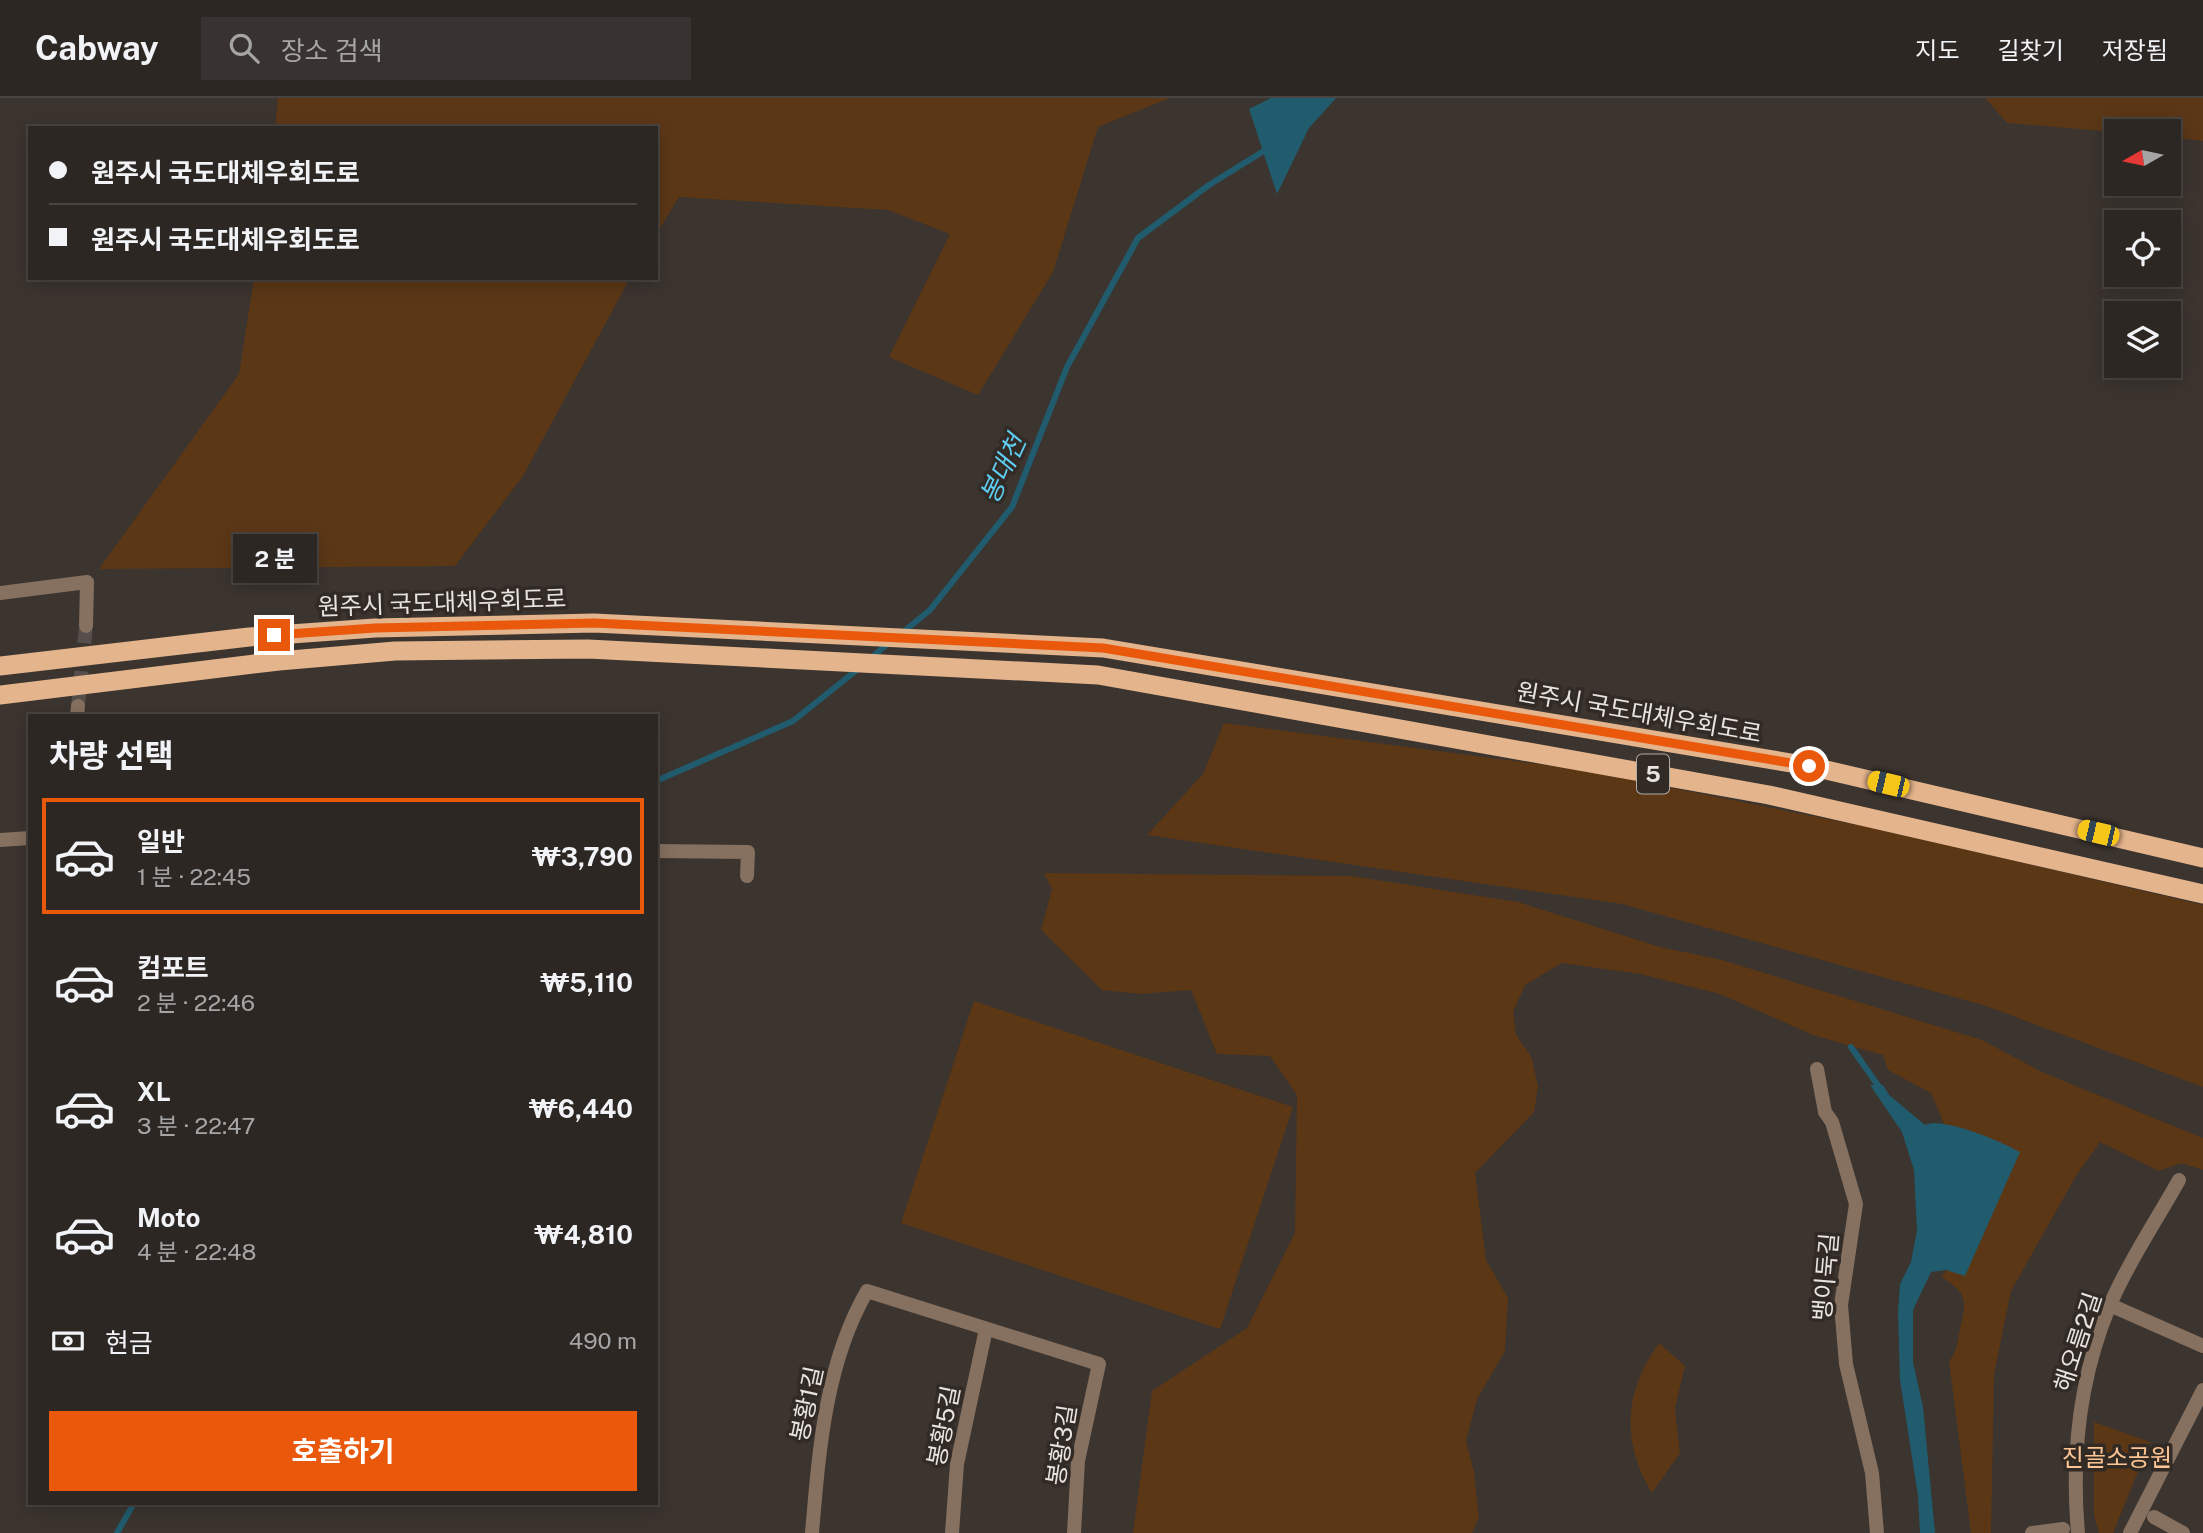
<!DOCTYPE html>
<html lang="ko">
<head>
<meta charset="utf-8">
<style>
  body { margin:0; font-family:"Public Sans","Noto Sans KR",sans-serif; background:#383330; color:#f1f3f6; height:100vh; display:flex; flex-direction:column; font-size:26px; white-space:nowrap }
  * { box-sizing:border-box; margin:0 }
  p { font-size:23px; color:#a6a5a6 }
  .icon { flex:none; width:38px; height:38px; fill:none; stroke:currentColor; stroke-width:2; stroke-linecap:round; stroke-linejoin:round }
  .map { position:relative; flex:1; overflow:hidden }
  .drawer { position:absolute; left:28px; top:616px; width:630px; height:791px; display:flex; flex-direction:column; background:#2c2723; border-radius:0px; box-shadow:0 4px 18px #0003,0 0 0 2px #484441 }
  .drawer>* { flex:none }
  .top-card { position:absolute; left:28px; top:28px; width:630px; height:154px; border-radius:0px; box-shadow:0 4px 18px #0003,0 0 0 2px #484441; display:grid; align-content:center; height:154px; padding:0 21px; background:#2c2723 }
  .needle { width:46px; rotate:261deg }
  .tools { position:absolute; left:2104px; top:21px; display:grid; gap:14px }
  .tools a { display:grid; place-items:center; width:77px; height:77px; border-radius:0px; background:#2c2723; box-shadow:0 4px 18px #0003,0 0 0 2px #484441; font-size:35px }
  .end { position:absolute; width:32px; height:32px; margin:-16px; border:9px solid #ea580c; background:#fff; box-shadow:0 0 0 4px #fff }
  .from { border-radius:50% }
  .bubble { position:absolute; height:49px; border-radius:0px; background:#2c2723; box-shadow:0 4px 18px #0003,0 0 0 2px #484441; font-size:23px; font-weight:700; line-height:49px; text-align:center }
  .car { position:absolute; width:21px; height:42px; margin:-21px -10px; border-radius:9px; box-shadow:0 0 5px 2px #0007; background:linear-gradient(#f5c518 24%,#345 0 40%,#f5c518 0 76%,#345 0 86%,#f5c518 0) }
  .top-card b { display:flex; align-items:center; gap:24px; height:66px; font-size:26px }
  .top-card b+b { border-top:2px solid #484441 }
  .top-card i { width:18px; height:18px; background:#f1f3f6 }
  ul { padding:0; list-style:none }
  li { display:flex; align-items:center; gap:21px; height:116px; margin:0 14px 10px; padding:0 7px; border:4px solid transparent; border-radius:0px }
  li div { flex:1 }
  li b { display:block; font-size:26px }
  li em { font-style:normal; font-weight:700 }
  li.selected { border-color:#ea580c }
  li>.icon { width:63px; height:63px; stroke-width:1.5 }
  h2 { padding:0 21px; font-size:32px; line-height:84px }
  .pay { display:flex; align-items:center; gap:18px; height:77px; padding:0 21px; font-size:26px }
  .pay p { margin-inline-start:auto }
  .cta { display:flex; gap:14px; margin-top:auto; padding:14px 21px }
  .cta a { flex:1; height:80px; border-radius:0px; background:#ea580c; color:#fff; font-size:28px; font-weight:700; line-height:80px; text-align:center }
  header { display:flex; align-items:center; gap:42px; box-sizing:border-box; height:98px; padding:0 35px; background:#2c2723; border-bottom:2px solid #484441 }
  header strong { font-size:33px }
  nav { display:flex; gap:38px; margin-inline-start:auto; font-size:24px }
  .search { width:490px; height:63px; background:#383330; display:flex; align-items:center; gap:18px; box-sizing:border-box; padding:0 24px; border-radius:0px; color:#a6a5a6; font-size:26px }
  .map>svg:first-child { display:block }
  .green { fill:#5b3716 }
  .water { fill:#215c6e }
  .lines { fill:none; stroke-linecap:round; stroke-linejoin:round }
  .stream { stroke:#215c6e; stroke-width:6 }
  .minor-tunnel { stroke:#554e4a; stroke-width:14; stroke-dasharray:14 7; stroke-linecap:butt }
  .pedestrian { stroke:#86705f; stroke-width:14 }
  .minor { stroke:#86705f; stroke-width:14 }
  .trunk { stroke:#e4b48c; stroke-width:19 }
  .route { stroke:#ea580c; stroke-width:9 }
  .labels { text-anchor:middle; stroke-width:7; stroke-linejoin:round; paint-order:stroke }
  .shield { fill:#312a25; stroke:#b2aca9; stroke-width:2 }
  .shield-label { font-size:23px; font-weight:bold; fill:#e9e4e1 }
  .street-label { font-size:24px; fill:#e9e4e1; stroke:#312a25 }
  .park-label { font-size:24px; fill:#fdc494; stroke:#312a25 }
  .water-label { font-size:26px; font-style:italic; fill:#5ecef3; stroke:#312a25 }
</style>
</head>
<body>
<header>
<strong>Cabway</strong>
<div class="search"><svg class="icon" aria-label="search" viewBox="0 0 24 24"><circle cx="10" cy="10" r="6"/><path d="M15 15l6 6"/></svg>장소 검색</div>
<nav><a>지도</a><a>길찾기</a><a>저장됨</a></nav>
</header>
<div class="map">
<svg width="2203" height="1435" viewBox="0 0 2203 1435">
  <rect width="100%" height="100%" fill="#3b342f"/>
  <g class="green">
    <polygon points="278,0 1170,0 1098,29 1053,174 978,297 889,259 950,136 888,112 679,99 656,137 656,30 275,30"/>
    <polygon points="1985,0 2203,0 2203,43 2168,39 2168,33 2116,34 2007,25"/>
    <polygon points="254,180 630,180 523,378 455,468 99,471 239,276"/>
    <polygon points="1224,625 1576,671 1878,731 2203,807 2203,989 1986,908 1622,806 1147,737 1203,676"/>
    <path d="M 1044,775 L 1351,778 L 1518,804 L 1660,849 L 1722,862 L 1982,942 L 2044,975 L 2203,1040 L 2203,1072 L 2181,1065 L 2159,1073 L 2100,1044 L 2076,1078 L 2011,1193 L 1994,1277 L 1991,1435 L 1971,1435 L 1949,1263 C 1958,1253 1957,1244 1960,1231 C 1966,1203 1969,1197 1942,1179 L 1946,1172 L 1945,1028 L 1931,995 L 1888,972 L 1883,957 L 1813,937 L 1720,896 L 1640,876 L 1562,865 L 1525,887 L 1513,914 L 1516,937 L 1532,960 L 1538,989 L 1534,1014 L 1475,1075 L 1486,1162 L 1508,1200 L 1505,1253 L 1477,1301 L 1466,1343 L 1474,1374 L 1479,1419 L 1472,1435 L 1133,1435 L 1152,1293 L 1247,1230 L 1295,1135 L 1297,997 L 1270,958 L 1217,956 L 1191,892 L 1140,896 L 1102,892 L 1041,832 L 1052,791 Z"/>
    <polygon points="974,903 1293,1009 1220,1231 901,1125"/>
    <path d="M 1659,1245 L 1685,1268 L 1675,1310 L 1680,1355 L 1652,1395 C 1621,1344 1624,1293 1659,1245 Z"/>
    <polygon points="2094,1324 2150,1344 2113,1435 2099,1435 2094,1418"/>
  </g>
  <g class="water">
    <polygon points="1271,0 1336,0 1309,30 1277,96 1249,11"/>
    <path d="M 1870,987 L 1883,987 L 1889,997 L 1925,1027 C 1942,1018 2003,1044 2020,1054 L 1965,1178 L 1946,1172 L 1931,1174 L 1913,1212 L 1913,1264 L 1923,1309 L 1935,1435 L 1920,1435 L 1918,1398 L 1900,1282 L 1898,1213 L 1900,1186 L 1911,1164 L 1917,1132 L 1914,1072 L 1902,1034 Z"/>
  </g>
  <g class="lines">
    <g class="stream">
      <polyline points="902,535 930,512 1012,409 1067,269 1138,140 1209,87 1267,51"/>
      <polyline points="872,559 890,544"/>
      <polyline points="656,683 793,623 858,571"/>
      <polyline points="1851,949 1882,993"/>
      <polyline points="117,1435 134,1405"/>
    </g>
    <polyline class="minor-tunnel" points="78,608 86,528"/>
    <g class="pedestrian">
      <polyline points="0,742 30,740"/>
      <polyline points="656,753 748,754 747,778"/>
      <polyline points="2154,1419 2183,1435"/>
      <polyline points="2032,1435 2063,1431"/>
    </g>
    <g class="minor">
      <polyline points="0,495 87,484 86,528"/>
      <polyline points="77,618 78,608"/>
      <polyline points="1817,971 1825,1014 1832,1024 1856,1106 1841,1207 1846,1266 1872,1375 1877,1435"/>
      <polyline points="2110,1207 2203,1248"/>
      <path d="M 812,1435 C 819,1353 825,1266 867,1193 L 1099,1266 L 1078,1363 L 1074,1435"/>
      <polyline points="952,1435 957,1366 986,1231"/>
      <path d="M 2078,1435 C 2071,1356 2079,1282 2109,1209 C 2128,1165 2156,1123 2179,1082"/>
      <polyline points="2130,1435 2203,1292"/>
    </g>
    <g class="trunk">
      <polyline points="0,568 249,539 375,530 594,525 1103,550 1809,668 2203,760"/>
      <polyline points="0,597 279,563 395,553 588,551 1098,577 1769,697 2203,796"/>
    </g>
  </g>
  <g class="lines">
    <polyline class="route" points="274,537 375,530 594,525 1103,550 1809,668"/>
  </g>
  <g class="labels">
    <rect class="shield" x="1637" y="656.5" width="32" height="39" rx="5"/>
    <g class="shield-label">
      <text x="1653" y="684">5</text>
    </g>
    <g class="street-label">
      <text transform="translate(442 505) rotate(-2)" y="8">원주시 국도대체우회도로</text>
      <text transform="translate(1639 615) rotate(10)" y="8">원주시 국도대체우회도로</text>
      <text transform="translate(1826 1179) rotate(-85)" y="8">뱅이둑길</text>
      <text transform="translate(2078 1244) rotate(-72)" y="8">해오름2길</text>
      <text transform="translate(807 1306) rotate(-78)" y="8">봉황1길</text>
      <text transform="translate(944 1328) rotate(-79)" y="8">봉황5길</text>
      <text transform="translate(1062 1347) rotate(-81)" y="8">봉황3길</text>
    </g>
    <g class="park-label">
      <text x="2117" y="1368">진골소공원</text>
    </g>
    <g class="water-label">
      <text transform="translate(1003 371) rotate(-65)" y="9">봉대천</text>
    </g>
  </g>
</svg>
<div class="tools">
<a><svg class="needle" viewBox="-14 -14 28 28"><path d="M0-13l5 13h-10z" fill="#e53935"/><path d="M0 13l5-13h-10z" fill="#a6a5a6"/></svg></a>
<a><svg class="icon" aria-label="locate" viewBox="0 0 24 24"><circle cx="12" cy="12" r="6"/><path d="M12 2v4M12 18v4M2 12h4M18 12h4"/></svg></a>
<a><svg class="icon" aria-label="layers" viewBox="0 0 24 24"><path d="M12 4l9 5-9 5-9-5zM3 14l9 5 9-5"/></svg></a>
</div>
<i class="end from" style="left:1809px;top:668px"></i>
<i class="end" style="left:274px;top:537px"></i>
<div class="bubble" style="left:233px;top:436px;width:84px">2 분</div>
<i class="car" style="left:1888px;top:686px;rotate:283deg"></i>
<i class="car" style="left:2098px;top:735px;rotate:283deg"></i>
<div class="top-card">
<b><i class="from"></i>원주시 국도대체우회도로</b>
<b><i></i>원주시 국도대체우회도로</b>
</div>
<section class="drawer">
<h2>차량 선택</h2>
<ul>
<li class="selected"><svg class="icon" aria-label="car" viewBox="0 0 24 24"><path d="M5 17H2v-5l4-1 3-4h7l3 4 3 1v5h-3M9 17h6M6 11h13"/><circle cx="7" cy="17" r="2"/><circle cx="17" cy="17" r="2"/></svg><div><b>일반</b><p>1 분 · 22:45</p></div><em>₩3,790</em></li>
<li><svg class="icon" aria-label="car" viewBox="0 0 24 24"><path d="M5 17H2v-5l4-1 3-4h7l3 4 3 1v5h-3M9 17h6M6 11h13"/><circle cx="7" cy="17" r="2"/><circle cx="17" cy="17" r="2"/></svg><div><b>컴포트</b><p>2 분 · 22:46</p></div><em>₩5,110</em></li>
<li><svg class="icon" aria-label="car" viewBox="0 0 24 24"><path d="M5 17H2v-5l4-1 3-4h7l3 4 3 1v5h-3M9 17h6M6 11h13"/><circle cx="7" cy="17" r="2"/><circle cx="17" cy="17" r="2"/></svg><div><b>XL</b><p>3 분 · 22:47</p></div><em>₩6,440</em></li>
<li><svg class="icon" aria-label="car" viewBox="0 0 24 24"><path d="M5 17H2v-5l4-1 3-4h7l3 4 3 1v5h-3M9 17h6M6 11h13"/><circle cx="7" cy="17" r="2"/><circle cx="17" cy="17" r="2"/></svg><div><b>Moto</b><p>4 분 · 22:48</p></div><em>₩4,810</em></li>
</ul>
<div class="pay"><svg class="icon" aria-label="cash" viewBox="0 0 24 24"><path d="M3 7h18v10H3z"/><circle cx="12" cy="12" r="2"/></svg>현금<p>490 m</p></div>
<div class="cta"><a>호출하기</a></div>
</section>
</div>
</body>
</html>
